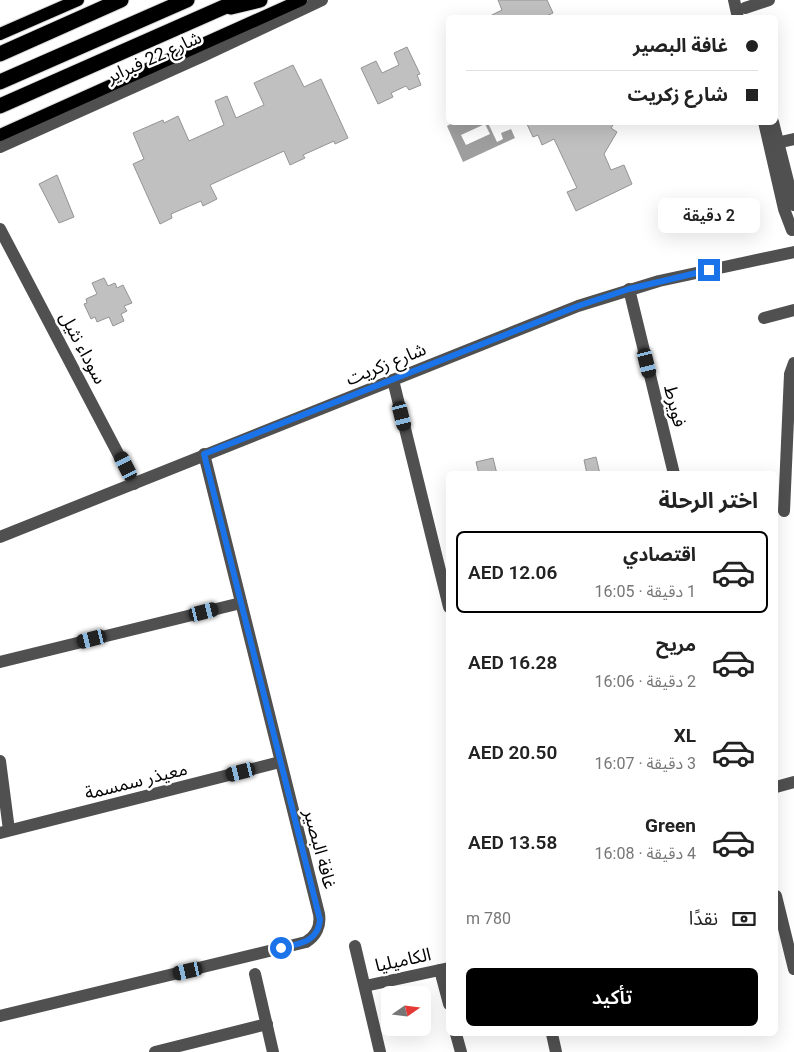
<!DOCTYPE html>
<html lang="ar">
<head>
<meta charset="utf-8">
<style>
  body { margin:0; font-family:Roboto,"Noto Sans Arabic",sans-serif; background:#f6f6f6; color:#222; direction:rtl; height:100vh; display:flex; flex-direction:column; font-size:19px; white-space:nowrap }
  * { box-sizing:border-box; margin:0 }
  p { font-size:16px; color:#767676 }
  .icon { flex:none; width:28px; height:28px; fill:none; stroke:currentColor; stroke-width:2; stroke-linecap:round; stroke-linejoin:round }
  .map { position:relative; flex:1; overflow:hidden; direction:ltr }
  .panel { position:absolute; left:446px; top:471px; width:332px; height:565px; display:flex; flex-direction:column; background:#fff; border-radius:8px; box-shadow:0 5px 20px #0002; direction:rtl }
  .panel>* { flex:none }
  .guide { position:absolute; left:446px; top:15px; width:332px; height:110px; border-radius:8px; box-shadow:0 5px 20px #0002; direction:rtl; display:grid; align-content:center; height:110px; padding:0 20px; background:#fff }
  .needle { width:32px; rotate:76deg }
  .fabs { position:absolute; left:381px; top:986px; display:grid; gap:10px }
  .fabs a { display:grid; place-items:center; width:50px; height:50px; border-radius:8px; background:#fff; box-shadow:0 5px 20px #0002; font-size:25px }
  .end { position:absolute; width:22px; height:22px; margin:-11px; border:6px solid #1a73e8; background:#fff; box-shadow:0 0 0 2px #fff }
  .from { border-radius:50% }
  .bubble { position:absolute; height:35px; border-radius:8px; background:#fff; box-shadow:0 5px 20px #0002; font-size:16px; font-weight:600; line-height:35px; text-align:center; direction:rtl }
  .car { position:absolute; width:15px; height:30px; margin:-15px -8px; border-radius:6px; box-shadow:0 0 4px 1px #0007; background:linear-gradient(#222 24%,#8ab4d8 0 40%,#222 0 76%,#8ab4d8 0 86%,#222 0) }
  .guide b { display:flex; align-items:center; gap:18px; height:48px; font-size:19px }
  .guide b+b { border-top:1px solid #e0e0e0 }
  .guide i { width:12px; height:12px; background:#222 }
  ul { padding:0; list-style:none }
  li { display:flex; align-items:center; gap:15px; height:82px; margin:0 10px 8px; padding:0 10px; border:2px solid transparent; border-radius:8px }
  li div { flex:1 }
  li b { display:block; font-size:19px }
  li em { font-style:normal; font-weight:600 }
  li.on { border-color:#000 }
  li>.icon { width:45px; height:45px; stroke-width:1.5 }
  h2 { padding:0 20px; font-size:22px; line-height:60px }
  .pay { display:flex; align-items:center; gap:12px; height:55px; padding:0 20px; font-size:19px }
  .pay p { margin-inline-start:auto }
  .action { display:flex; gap:10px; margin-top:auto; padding:10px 20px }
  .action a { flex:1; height:58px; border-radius:8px; background:#000; color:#fff; font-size:20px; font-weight:600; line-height:58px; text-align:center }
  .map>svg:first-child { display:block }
  .water { fill:#9e9e9e; fill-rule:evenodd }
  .building { fill:#c0c0c0; stroke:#949494 }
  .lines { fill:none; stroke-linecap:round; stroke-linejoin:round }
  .major-casing { stroke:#dbdbdb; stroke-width:14 }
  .highway-casing { stroke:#dbdbdb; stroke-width:17 }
  .minor { stroke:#505050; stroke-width:12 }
  .major { stroke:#000; stroke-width:12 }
  .highway { stroke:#000; stroke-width:15 }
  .route { stroke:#1a73e8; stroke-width:6 }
  .labels { text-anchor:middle; stroke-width:5; stroke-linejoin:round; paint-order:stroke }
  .street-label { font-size:18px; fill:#000; stroke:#fff }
</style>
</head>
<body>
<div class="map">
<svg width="794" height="1052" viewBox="0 0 794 1052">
  <rect width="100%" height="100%" fill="#fff"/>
  <path class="water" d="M 454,122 L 488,123 L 497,142 L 503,139 L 501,133 L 511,129 L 515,138 L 463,162 L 447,126 ZM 485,124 L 490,134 L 466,145 L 461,135 Z"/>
  <g class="building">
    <polygon points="498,0 547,0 553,13 542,18 486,18 502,10"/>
    <polygon points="407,47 420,74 417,75 421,85 409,90 406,86 391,93 393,97 378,104 361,68 376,61 382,73 399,65 394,53"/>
    <polygon points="293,65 304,87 321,79 348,138 335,144 334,141 303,155 305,158 290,165 284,151 210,185 217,199 203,206 201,201 171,214 172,218 160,224 133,164 144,159 133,133 163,120 164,123 178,116 189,141 224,125 215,101 227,96 236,118 264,105 254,83"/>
    <polygon points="526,122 615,122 611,128 617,132 604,154 611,170 624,165 632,184 576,211 567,192 577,188 554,139 542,145 538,135 533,137"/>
    <polygon points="57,175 74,217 59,223 39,184"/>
    <polygon points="104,278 108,286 115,283 117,288 123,285 132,303 124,306 127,311 121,314 124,321 113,326 109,317 97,322 95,317 91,319 84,304 87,303 86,299 97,294 92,283"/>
    <polygon points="596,457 600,474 587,474 584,460"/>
    <polygon points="493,458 497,474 479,474 476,462"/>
  </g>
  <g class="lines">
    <defs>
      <g id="major">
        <polyline points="0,34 78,0"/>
        <polyline points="0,135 301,0"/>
      </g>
      <g id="highway">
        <polyline points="231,7 260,0"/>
        <polyline points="0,54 121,0"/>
        <polyline points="0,82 187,0"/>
        <polyline points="0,106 240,0"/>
      </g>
    </defs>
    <use href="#major" class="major-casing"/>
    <use href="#highway" class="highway-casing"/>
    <g class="minor">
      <polyline points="734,0 738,18"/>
      <polyline points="745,8 769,0"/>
      <polyline points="764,122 784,209 792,230"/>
      <polyline points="773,122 794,205"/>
      <polyline points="772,144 794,139"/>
      <polyline points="0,147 203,56 322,0"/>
      <polyline points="0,229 134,484"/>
      <polyline points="629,289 674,474"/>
      <polyline points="764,318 794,310"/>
      <polyline points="393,380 449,607"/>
      <polyline points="784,511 790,374 794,363"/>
      <polyline points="0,537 578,306 659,281 794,252"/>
      <polyline points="0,662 241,603"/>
      <polyline points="0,761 9,830"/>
      <polyline points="776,787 794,782"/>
      <polyline points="0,833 280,762"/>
      <polyline points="776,896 794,969"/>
      <polyline points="355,946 380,1052"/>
      <polyline points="440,970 449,1004"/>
      <polyline points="255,974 273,1052"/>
      <polyline points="365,986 449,968"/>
      <path d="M 0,1016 L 306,942 C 316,936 321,926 319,914 L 204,454"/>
      <polyline points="456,1034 461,1052"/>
      <polyline points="552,1034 556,1052"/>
      <polyline points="155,1052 267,1024"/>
    </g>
    <use href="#major" class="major"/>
    <use href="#highway" class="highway"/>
  </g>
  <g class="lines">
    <path class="route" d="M 281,948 C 299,944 318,942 320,920 L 204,454 L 578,306 L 629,289 L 709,270"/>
  </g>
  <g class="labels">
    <g class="street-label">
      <text transform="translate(154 57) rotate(-24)" y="6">شارع 22 فبراير</text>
      <text transform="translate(83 348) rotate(62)" y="6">سوداء نثيل</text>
      <text transform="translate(386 364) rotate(-22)" y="6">شارع زكريت</text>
      <text transform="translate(675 406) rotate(76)" y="6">فويرط</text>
      <text transform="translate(136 781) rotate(-14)" y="6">معيذر سمسمة</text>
      <text transform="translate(320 849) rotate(75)" y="6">غافة البصير</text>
      <text transform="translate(403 960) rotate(-12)" y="6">الكاميليا</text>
    </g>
  </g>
</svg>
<div class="fabs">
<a><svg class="needle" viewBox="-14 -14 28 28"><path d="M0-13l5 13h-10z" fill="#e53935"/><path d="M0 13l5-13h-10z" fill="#767676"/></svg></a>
</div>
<i class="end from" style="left:281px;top:948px"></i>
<i class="end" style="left:709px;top:270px"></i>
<div class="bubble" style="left:658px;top:198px;width:102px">2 دقيقة</div>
<i class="car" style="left:647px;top:363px;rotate:166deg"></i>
<i class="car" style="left:402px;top:416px;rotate:166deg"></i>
<i class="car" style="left:126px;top:466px;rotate:333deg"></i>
<i class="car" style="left:204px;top:612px;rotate:76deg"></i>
<i class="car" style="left:92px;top:639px;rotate:256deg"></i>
<i class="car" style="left:241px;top:772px;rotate:256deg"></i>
<i class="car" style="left:188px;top:971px;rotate:257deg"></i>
<div class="guide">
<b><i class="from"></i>غافة البصير</b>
<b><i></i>شارع زكريت</b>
</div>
<section class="panel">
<h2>اختر الرحلة</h2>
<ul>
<li class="on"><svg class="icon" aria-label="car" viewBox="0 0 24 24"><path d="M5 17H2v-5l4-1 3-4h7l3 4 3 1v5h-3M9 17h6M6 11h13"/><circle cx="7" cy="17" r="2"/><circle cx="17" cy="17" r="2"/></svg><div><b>اقتصادي</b><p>1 دقيقة · 16:05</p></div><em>AED 12.06</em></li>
<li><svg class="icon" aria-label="car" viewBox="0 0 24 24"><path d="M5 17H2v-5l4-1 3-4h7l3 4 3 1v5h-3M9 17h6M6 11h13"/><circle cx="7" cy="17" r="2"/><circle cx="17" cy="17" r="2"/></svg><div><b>مريح</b><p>2 دقيقة · 16:06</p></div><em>AED 16.28</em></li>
<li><svg class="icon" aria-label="car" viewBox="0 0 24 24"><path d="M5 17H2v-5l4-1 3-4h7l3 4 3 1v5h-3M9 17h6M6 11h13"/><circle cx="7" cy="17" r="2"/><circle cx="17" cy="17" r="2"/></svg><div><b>XL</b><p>3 دقيقة · 16:07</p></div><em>AED 20.50</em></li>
<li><svg class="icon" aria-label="car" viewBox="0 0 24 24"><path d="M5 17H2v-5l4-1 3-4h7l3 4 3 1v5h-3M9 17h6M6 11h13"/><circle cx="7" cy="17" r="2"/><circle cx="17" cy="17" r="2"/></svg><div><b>Green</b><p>4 دقيقة · 16:08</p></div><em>AED 13.58</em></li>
</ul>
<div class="pay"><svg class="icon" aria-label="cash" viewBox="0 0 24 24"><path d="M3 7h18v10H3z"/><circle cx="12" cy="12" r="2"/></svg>نقدًا<p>780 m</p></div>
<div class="action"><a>تأكيد</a></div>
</section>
</div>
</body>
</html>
